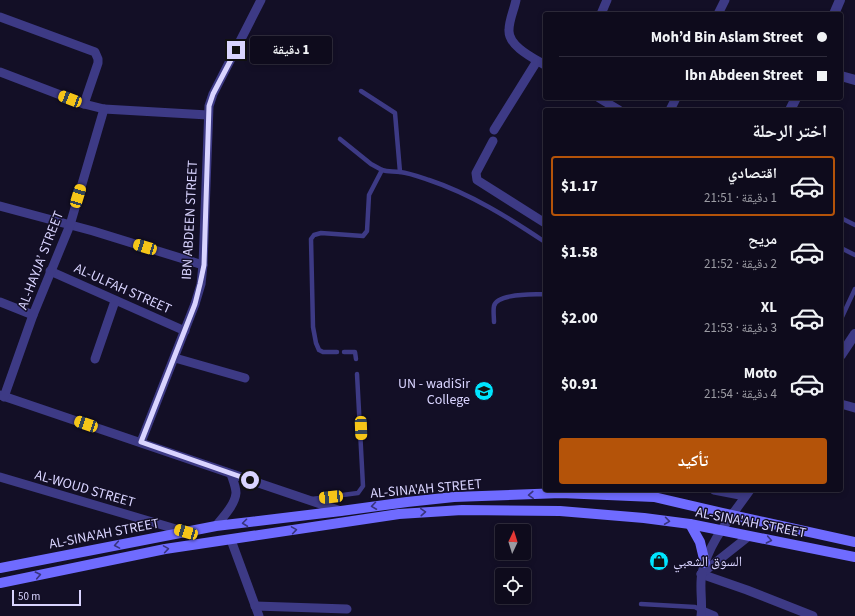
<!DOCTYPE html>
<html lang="ar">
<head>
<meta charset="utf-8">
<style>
  body { margin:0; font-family:"Source Sans 3","Noto Naskh Arabic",sans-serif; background:#171425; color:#f1f3f6; direction:rtl; height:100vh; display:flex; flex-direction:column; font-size:15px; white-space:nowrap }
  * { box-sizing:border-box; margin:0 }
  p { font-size:13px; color:#9b9ba3 }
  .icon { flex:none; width:22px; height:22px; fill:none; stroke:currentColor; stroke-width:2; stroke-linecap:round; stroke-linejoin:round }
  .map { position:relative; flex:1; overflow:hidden; direction:ltr }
  .side { position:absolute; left:543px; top:108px; width:300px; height:384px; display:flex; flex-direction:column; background:#0e0b1c; border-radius:4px; box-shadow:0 2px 6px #0003,0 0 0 1px #2e2b3b; direction:rtl }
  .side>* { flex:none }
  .guide { position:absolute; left:543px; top:12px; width:300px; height:88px; border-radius:4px; box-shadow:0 2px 6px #0003,0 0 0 1px #2e2b3b; direction:rtl; display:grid; align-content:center; height:88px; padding:0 16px; background:#0e0b1c }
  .needle { width:26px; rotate:4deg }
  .fabs { position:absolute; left:495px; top:524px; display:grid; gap:8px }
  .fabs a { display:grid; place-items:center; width:36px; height:36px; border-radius:4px; background:#0e0b1c; box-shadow:0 2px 6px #0003,0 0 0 1px #2e2b3b; font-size:20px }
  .scale { position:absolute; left:12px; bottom:10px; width:69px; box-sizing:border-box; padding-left:4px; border:2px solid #d9d4ff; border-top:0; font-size:11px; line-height:14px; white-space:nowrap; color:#d9d4ff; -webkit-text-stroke:3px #130f26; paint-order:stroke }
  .end { position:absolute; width:18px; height:18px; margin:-9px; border:5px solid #d9d4ff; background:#111; box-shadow:0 0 0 2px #111 }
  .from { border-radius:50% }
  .bubble { position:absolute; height:28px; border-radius:4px; background:#0e0b1c; box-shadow:0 2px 6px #0003,0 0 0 1px #2e2b3b; font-size:13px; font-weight:800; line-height:28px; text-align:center; direction:rtl }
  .car { position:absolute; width:12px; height:24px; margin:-12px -6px; border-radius:5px; box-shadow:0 0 3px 1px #0007; background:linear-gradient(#f5c518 24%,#345 0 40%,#f5c518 0 76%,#345 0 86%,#f5c518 0) }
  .guide b { display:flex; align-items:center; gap:14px; height:38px; font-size:15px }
  .guide b+b { border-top:1px solid #2e2b3b }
  .guide i { width:10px; height:10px; background:#f1f3f6 }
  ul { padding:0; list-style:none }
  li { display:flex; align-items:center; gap:12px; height:60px; margin:0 8px 6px; padding:0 8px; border:2px solid transparent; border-radius:4px }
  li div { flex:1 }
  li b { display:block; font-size:15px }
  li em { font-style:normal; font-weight:800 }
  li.selected { border-color:#b45309 }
  li>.icon { width:36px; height:36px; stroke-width:1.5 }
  h2 { padding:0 16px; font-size:18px; line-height:48px }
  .action { display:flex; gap:8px; margin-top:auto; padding:8px 16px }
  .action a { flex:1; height:46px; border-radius:4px; background:#b45309; color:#fff; font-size:16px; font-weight:800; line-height:46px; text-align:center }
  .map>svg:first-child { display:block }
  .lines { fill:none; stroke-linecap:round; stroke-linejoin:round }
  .service { stroke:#3d3a85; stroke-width:4.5 }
  .minor { stroke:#3d3a85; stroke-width:9 }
  .tertiary { stroke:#3d3a85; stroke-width:10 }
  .secondary { stroke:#6f6bff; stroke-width:10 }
  .oneway { stroke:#38347d }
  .route { stroke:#d9d4ff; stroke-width:5 }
  .labels { text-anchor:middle; stroke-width:3; stroke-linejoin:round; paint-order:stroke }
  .street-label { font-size:14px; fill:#d9d4ff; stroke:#130f26 }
  .poi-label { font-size:14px; fill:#d9d4ff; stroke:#130f26; text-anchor:end }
</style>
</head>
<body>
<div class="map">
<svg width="855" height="616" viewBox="0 0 855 616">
  <rect width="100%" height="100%" fill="#130f26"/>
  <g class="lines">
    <g class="service">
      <polyline points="361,91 395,113 400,172"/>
      <polyline points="340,139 371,164 382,170"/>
      <polyline points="841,218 855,225"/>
      <polyline points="841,248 855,255"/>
      <polyline points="841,319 855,289"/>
      <path d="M 494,322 C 494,317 493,311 494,306 C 497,293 534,295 545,294"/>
      <path d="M 337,352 L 323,352 L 319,350 L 316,343 L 313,327 L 311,239 L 314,235 L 321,233 L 363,236 L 367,231 L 369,195 L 382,170 C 388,172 393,171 400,172 C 409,173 420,177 429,180 C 471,194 509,218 545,242"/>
      <polyline points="344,352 355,352 356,359"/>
      <polyline points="312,499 358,493 363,486 357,374"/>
      <polyline points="641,604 695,607 702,611"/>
    </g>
    <g class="minor">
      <path d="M 516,0 C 514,10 509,20 509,30 C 508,46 533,58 545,65"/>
      <polyline points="601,14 607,0"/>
      <polyline points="718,14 725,0"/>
      <polyline points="0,17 95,52 98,59 98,63 84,104"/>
      <polyline points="0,72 84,104 104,109 208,115"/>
      <polyline points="599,98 619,110"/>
      <polyline points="670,110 676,98"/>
      <polyline points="494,130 537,61"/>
      <polyline points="493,141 476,173 477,180 545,223"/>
      <polyline points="0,206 93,231 203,265"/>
      <polyline points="50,271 185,331"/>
      <polyline points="0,302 33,315"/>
      <polyline points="175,358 245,378"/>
      <polyline points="95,359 115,301"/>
      <polyline points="0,395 341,511"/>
      <polyline points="4,397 33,315 70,225 104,109"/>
      <polyline points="841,404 855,408"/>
      <polyline points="141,442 195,304 201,284 203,265 209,106 213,94 261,0"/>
      <polyline points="0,477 186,532"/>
      <polyline points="714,490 745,496"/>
      <path d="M 216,526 C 223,517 235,505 236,493 C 236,487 233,480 231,474"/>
      <polyline points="231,540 259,616"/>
      <polyline points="701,574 747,590 813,616"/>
      <polyline points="701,574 749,536"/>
      <polyline points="255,606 347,609"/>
      <polyline points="702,611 714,616"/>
      <path d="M 701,616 C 703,602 699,586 702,573 C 709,541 732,516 750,490"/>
    </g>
    <g class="tertiary">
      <polyline points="834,14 840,0"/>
      <polyline points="841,76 855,80"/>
      <polyline points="790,110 796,98"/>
      <polyline points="841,355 855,334"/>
    </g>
    <g class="secondary">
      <polyline points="690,524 700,542 705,563"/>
      <polyline points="0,568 216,526 341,511 407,502 454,497 561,493 654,497 723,513 855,542"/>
      <polyline points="0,583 165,549 399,514 462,510 560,511 644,518 690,524 855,557"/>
    </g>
  </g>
  <defs><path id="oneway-chevron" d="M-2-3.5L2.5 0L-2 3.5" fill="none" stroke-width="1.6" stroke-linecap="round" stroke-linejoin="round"/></defs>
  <g class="oneway">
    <use href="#oneway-chevron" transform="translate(531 495) rotate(177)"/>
    <use href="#oneway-chevron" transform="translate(374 506) rotate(172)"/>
    <use href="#oneway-chevron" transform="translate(423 512) rotate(-4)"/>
    <use href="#oneway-chevron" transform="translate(667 521) rotate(8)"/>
    <use href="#oneway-chevron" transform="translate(245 523) rotate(173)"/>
    <use href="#oneway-chevron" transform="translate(294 530) rotate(-9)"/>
    <use href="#oneway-chevron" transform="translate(769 540) rotate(11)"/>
    <use href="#oneway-chevron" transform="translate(117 545) rotate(170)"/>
    <use href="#oneway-chevron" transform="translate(166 549) rotate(-9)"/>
    <use href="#oneway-chevron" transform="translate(38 575) rotate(-12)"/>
  </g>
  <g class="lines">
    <polyline class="route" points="236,50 213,94 209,106 204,265 200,284 195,304 141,442 250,480"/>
  </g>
  <defs>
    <symbol id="school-disc" viewBox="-11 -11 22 22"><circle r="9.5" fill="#00e5ff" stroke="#130f26"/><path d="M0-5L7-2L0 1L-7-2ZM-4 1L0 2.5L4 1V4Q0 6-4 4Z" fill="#111"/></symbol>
    <symbol id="shop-disc" viewBox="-11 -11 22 22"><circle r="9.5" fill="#00e5ff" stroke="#130f26"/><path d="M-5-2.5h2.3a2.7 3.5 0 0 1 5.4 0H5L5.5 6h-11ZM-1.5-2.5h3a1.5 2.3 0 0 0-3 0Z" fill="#111"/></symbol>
  </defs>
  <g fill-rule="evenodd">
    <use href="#school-disc" x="473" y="380" width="22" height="22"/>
    <use href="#shop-disc" x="648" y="550" width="22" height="22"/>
  </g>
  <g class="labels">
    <g class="street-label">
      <text transform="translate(189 220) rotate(-87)" y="5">IBN ABDEEN STREET</text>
      <text transform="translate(40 260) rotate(-69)" y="5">AL-HAYJA’ STREET</text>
      <text transform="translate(123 288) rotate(24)" y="5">AL-ULFAH STREET</text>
      <text transform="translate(85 488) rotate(16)" y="5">AL-WOUD STREET</text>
      <text transform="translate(426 488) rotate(-5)" y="5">AL-SINA'AH STREET</text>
      <text transform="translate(751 522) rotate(11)" y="5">AL-SINA'AH STREET</text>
      <text transform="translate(104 533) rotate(-11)" y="5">AL-SINA'AH STREET</text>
    </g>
    <g class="poi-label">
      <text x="470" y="388">UN - wadiSir<tspan x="470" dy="16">College</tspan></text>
      <text x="673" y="566" text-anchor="start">السوق الشعبي</text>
    </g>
  </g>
</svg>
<div class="fabs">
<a><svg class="needle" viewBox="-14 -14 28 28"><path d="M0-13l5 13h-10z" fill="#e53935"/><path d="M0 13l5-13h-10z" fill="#9b9ba3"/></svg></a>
<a><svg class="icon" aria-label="locate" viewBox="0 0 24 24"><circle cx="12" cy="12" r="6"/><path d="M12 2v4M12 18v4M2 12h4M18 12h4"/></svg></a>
</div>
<div class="scale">50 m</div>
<i class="end from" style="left:250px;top:480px"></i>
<i class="end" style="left:236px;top:50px"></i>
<div class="bubble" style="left:250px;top:36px;width:82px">1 دقيقة</div>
<i class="car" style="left:70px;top:99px;rotate:291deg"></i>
<i class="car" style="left:78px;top:196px;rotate:17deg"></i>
<i class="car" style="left:145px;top:247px;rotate:287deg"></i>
<i class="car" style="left:86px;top:424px;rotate:289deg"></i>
<i class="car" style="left:361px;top:428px;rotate:178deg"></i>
<i class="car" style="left:331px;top:497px;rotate:264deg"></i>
<i class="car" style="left:186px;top:532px;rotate:286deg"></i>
<div class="guide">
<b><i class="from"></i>Moh’d Bin Aslam Street</b>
<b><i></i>Ibn Abdeen Street</b>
</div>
<section class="side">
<h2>اختر الرحلة</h2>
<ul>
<li class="selected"><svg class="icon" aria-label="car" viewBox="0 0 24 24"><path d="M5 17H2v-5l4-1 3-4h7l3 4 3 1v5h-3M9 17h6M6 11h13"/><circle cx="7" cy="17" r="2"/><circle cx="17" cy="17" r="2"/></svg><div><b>اقتصادي</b><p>1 دقيقة · 21:51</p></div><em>$1.17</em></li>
<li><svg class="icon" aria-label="car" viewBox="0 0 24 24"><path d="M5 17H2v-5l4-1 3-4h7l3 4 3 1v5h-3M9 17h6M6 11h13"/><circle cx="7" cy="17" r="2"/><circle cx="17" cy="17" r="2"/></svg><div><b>مريح</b><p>2 دقيقة · 21:52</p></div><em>$1.58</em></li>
<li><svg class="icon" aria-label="car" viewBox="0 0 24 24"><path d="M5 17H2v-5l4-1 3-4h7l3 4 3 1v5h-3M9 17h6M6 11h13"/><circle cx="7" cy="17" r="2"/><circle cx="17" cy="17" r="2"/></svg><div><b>XL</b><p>3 دقيقة · 21:53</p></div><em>$2.00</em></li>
<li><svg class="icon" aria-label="car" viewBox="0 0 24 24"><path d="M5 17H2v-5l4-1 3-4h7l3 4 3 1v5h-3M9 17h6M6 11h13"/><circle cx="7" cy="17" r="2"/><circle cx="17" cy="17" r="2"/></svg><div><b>Moto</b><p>4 دقيقة · 21:54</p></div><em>$0.91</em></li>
</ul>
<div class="action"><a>تأكيد</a></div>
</section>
</div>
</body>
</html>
